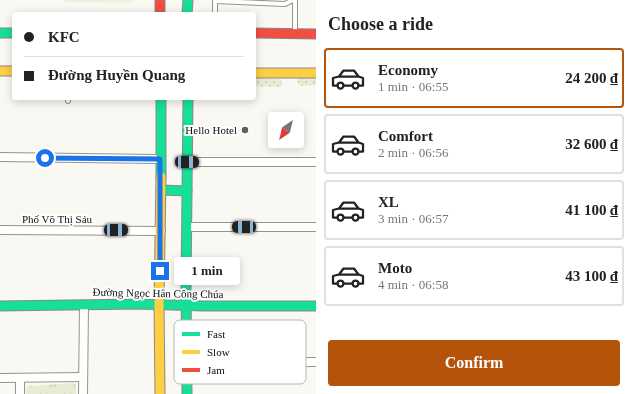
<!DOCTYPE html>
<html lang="en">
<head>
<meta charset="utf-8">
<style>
  body { margin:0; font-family:Georgia,serif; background:#f6f6f6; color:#222; height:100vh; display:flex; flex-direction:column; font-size:15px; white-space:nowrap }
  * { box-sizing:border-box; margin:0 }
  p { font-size:13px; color:#767676 }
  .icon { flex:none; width:22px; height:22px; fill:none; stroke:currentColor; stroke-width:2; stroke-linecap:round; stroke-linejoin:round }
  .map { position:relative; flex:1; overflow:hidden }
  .drawer { display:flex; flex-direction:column; background:#fff; width:316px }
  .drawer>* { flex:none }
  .top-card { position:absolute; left:12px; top:12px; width:244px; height:88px; border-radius:4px; box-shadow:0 2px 10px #0003; display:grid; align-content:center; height:88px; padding:0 12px; background:#fff }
  .needle { width:26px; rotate:215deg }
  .buttons { position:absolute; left:268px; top:112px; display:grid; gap:8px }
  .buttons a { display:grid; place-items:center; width:36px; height:36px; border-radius:4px; background:#fff; box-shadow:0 2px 10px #0003; font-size:20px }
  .end { position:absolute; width:18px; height:18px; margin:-9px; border:5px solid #1a73e8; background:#fff; box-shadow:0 0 0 2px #fff }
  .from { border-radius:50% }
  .bubble { position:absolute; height:28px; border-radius:4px; background:#fff; box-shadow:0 2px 10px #0003; font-size:13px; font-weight:600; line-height:28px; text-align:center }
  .car { position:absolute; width:12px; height:24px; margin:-12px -6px; border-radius:5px; box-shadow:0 0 3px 1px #0007; background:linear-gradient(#222 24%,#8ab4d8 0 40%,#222 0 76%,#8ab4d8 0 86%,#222 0) }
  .top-card b { display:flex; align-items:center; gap:14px; height:38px; font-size:15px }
  .top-card b+b { border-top:1px solid #e0e0e0 }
  .top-card i { width:10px; height:10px; background:#222 }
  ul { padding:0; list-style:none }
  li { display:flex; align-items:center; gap:12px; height:60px; margin:0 8px 6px; padding:0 4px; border:2px solid #e0e0e0; border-radius:4px }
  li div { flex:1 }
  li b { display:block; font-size:15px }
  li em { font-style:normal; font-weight:600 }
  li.current { border-color:#b45309 }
  li>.icon { width:36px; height:36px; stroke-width:1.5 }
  h2 { padding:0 12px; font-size:18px; line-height:48px }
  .button { display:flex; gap:8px; margin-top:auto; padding:8px 12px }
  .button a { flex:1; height:46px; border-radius:4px; background:#b45309; color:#fff; font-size:16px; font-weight:600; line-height:46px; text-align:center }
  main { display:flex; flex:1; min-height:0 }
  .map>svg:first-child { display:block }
  .grass { fill:url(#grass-dots) }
  .park { fill:url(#park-tufts) }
  .pitch { fill:#eef1de }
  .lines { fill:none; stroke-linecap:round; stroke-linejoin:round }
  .lane-casing { stroke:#949390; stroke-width:6 }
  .street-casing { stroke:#949390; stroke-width:10 }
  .fast-casing { stroke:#8a8987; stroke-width:11 }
  .slow-casing { stroke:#8a8987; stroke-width:11 }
  .jam-casing { stroke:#8a8987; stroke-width:11 }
  .lane { stroke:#fefefd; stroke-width:4 }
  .street { stroke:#fefefd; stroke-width:8 }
  .fast { stroke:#16e098; stroke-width:9 }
  .slow { stroke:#ffcf43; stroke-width:9 }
  .jam { stroke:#f24e42; stroke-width:9 }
  .route { stroke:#1a73e8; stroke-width:5 }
  .poi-dot { fill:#605f5d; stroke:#fff; stroke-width:1.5 }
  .labels { text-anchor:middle; stroke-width:4; stroke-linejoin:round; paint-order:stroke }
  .poi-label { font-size:11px; fill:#0d0d0d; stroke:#fff; text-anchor:end }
  .street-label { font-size:11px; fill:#0d0d0d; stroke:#fff }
  .key { fill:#fff; stroke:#b6b6b6; stroke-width:1 }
  .key-label { font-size:11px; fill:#0d0d0d }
</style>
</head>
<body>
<main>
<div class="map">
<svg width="316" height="394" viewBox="0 0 316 394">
  <defs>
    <pattern id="grass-dots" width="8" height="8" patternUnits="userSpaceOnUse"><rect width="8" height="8" fill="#e6edd4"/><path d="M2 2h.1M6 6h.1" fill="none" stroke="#c4cab5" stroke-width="1.8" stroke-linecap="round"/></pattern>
    <pattern id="park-tufts" width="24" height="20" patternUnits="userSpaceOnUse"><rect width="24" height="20" fill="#e6edd4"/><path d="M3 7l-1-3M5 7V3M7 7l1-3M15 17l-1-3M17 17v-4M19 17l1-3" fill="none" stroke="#c4cab5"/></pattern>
  </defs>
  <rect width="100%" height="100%" fill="#faf8f2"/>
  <g class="grass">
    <polygon points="254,78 280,79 282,81 282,85 280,87 254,86"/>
    <polygon points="299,78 316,78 316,85 300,86 297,81"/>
  </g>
  <polygon class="park" points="74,383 76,386 76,394 26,394 26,389 29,386"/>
  <polygon class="pitch" points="65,0 132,0 132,3 65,2"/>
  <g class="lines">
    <defs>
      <g id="lane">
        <polyline points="295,0 295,31"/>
        <polyline points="215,1 285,4 293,0"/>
        <polyline points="215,14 215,0"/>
        <polyline points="68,98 68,101"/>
      </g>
      <g id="street">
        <polyline points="0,157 160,159"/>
        <polyline points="187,162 316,162"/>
        <polyline points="187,227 316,227"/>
        <polyline points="0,230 161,231"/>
        <polyline points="187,363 316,362"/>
        <polyline points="0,378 83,377"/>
        <polyline points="20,394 20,378"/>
        <polyline points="83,394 84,305"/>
      </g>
      <g id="fast">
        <polyline points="187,14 188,0"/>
        <polyline points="0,33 14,33"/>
        <polyline points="161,98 161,177"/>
        <polyline points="161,190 187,191"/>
        <polyline points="0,306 139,304 204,306 316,306"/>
        <polyline points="187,394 186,287 188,98"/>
      </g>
      <g id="slow">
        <polyline points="0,71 14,71"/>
        <polyline points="254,73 316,73"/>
        <polyline points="160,394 159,304 161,177"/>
      </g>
      <g id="jam">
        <polyline points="160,0 160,14"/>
        <polyline points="254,33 316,34"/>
      </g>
    </defs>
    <use href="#lane" class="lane-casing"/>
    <use href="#street" class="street-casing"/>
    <use href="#fast" class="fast-casing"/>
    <use href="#slow" class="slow-casing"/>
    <use href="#jam" class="jam-casing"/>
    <use href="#lane" class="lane"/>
    <use href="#street" class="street"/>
    <use href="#fast" class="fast"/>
    <use href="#slow" class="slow"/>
    <use href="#jam" class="jam"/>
  </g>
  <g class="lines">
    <polyline class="route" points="45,158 160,159 160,271"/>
  </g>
  <circle class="poi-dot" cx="245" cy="130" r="4"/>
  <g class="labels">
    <g class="poi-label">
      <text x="237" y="134">Hello Hotel</text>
    </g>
    <g class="street-label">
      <text x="57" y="223">Phố Võ Thị Sáu</text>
      <text transform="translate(158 293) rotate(1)" y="4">Đường Ngọc Hân Công Chúa</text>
    </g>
  </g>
  <rect x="174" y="320" width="132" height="64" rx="6" class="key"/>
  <rect x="182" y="332" width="18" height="4" fill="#16e098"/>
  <rect x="182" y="350" width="18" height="4" fill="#ffcf43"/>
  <rect x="182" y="368" width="18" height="4" fill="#f24e42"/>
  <g class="key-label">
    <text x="207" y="338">Fast</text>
    <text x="207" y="356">Slow</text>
    <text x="207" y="374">Jam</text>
  </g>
</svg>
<div class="buttons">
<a><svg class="needle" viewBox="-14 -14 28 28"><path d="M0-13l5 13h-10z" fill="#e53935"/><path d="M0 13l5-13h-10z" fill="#767676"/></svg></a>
</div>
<i class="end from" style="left:45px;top:158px"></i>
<i class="end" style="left:160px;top:271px"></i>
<div class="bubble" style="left:174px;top:257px;width:66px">1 min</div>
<i class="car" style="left:187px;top:162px;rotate:91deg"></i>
<i class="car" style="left:244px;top:227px;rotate:270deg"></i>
<i class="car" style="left:116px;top:230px;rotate:90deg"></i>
<div class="top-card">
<b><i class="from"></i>KFC</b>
<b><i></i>Đường Huyền Quang</b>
</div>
</div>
<section class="drawer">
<h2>Choose a ride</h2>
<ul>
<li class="current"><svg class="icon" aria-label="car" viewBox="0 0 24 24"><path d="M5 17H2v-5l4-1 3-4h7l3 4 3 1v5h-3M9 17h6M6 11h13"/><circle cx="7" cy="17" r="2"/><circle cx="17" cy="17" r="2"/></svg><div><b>Economy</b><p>1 min · 06:55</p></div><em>24 200 ₫</em></li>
<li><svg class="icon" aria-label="car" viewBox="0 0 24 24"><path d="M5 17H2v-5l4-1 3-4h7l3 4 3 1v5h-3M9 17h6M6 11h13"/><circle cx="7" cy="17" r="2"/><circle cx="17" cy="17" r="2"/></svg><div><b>Comfort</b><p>2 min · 06:56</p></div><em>32 600 ₫</em></li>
<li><svg class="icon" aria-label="car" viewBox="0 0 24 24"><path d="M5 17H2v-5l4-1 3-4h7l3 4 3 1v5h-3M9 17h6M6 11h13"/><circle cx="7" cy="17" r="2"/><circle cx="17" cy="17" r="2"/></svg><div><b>XL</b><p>3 min · 06:57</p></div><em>41 100 ₫</em></li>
<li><svg class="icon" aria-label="car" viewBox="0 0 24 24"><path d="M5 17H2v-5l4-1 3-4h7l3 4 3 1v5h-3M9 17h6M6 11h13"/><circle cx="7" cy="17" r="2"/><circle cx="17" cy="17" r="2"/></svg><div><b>Moto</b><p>4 min · 06:58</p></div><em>43 100 ₫</em></li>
</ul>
<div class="button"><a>Confirm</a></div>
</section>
</main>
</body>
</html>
